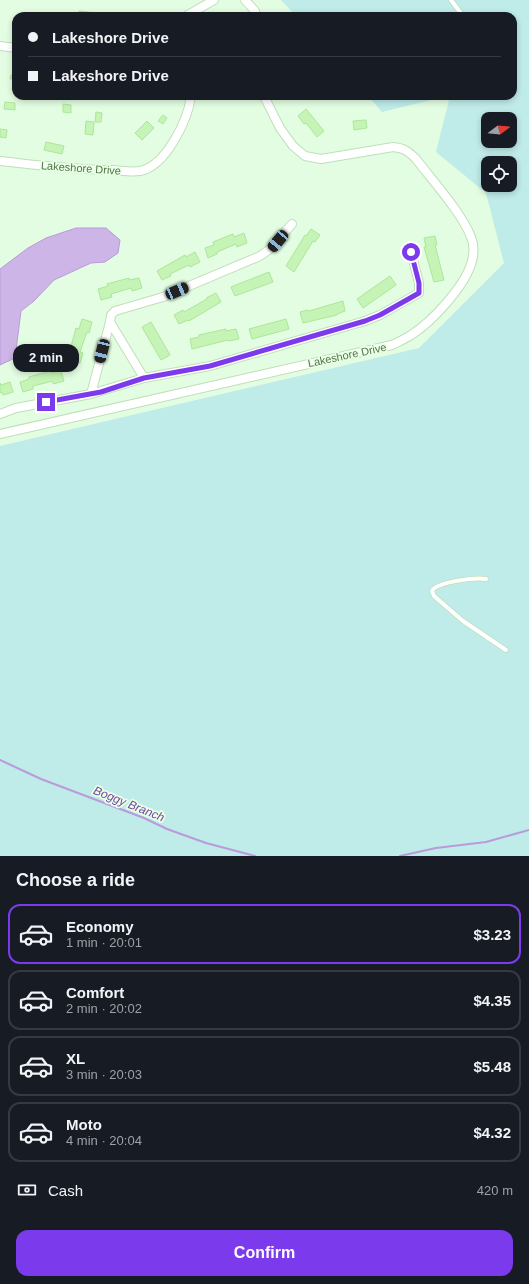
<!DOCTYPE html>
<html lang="en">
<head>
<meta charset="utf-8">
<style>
  body { margin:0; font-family:Arial,sans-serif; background:#20242c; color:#f1f3f6; height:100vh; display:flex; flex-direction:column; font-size:15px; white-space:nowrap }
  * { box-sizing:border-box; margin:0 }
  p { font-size:13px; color:#9ea1a6 }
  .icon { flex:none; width:22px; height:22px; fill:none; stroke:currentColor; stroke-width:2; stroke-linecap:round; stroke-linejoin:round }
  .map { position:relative; height:856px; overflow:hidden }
  .sheet { display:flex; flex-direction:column; background:#171b24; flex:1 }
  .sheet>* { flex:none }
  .top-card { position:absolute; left:12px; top:12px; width:505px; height:88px; border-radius:12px; box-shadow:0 2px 6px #0003; display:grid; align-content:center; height:88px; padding:0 16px; background:#171b24 }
  .needle { width:26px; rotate:74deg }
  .controls { position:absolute; left:481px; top:112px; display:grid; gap:8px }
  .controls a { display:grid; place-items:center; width:36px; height:36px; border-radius:8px; background:#171b24; box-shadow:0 2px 6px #0003; font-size:20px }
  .end { position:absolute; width:18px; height:18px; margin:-9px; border:5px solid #7c3aed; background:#fff; box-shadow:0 0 0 2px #fff }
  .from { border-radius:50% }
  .bubble { position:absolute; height:28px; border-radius:12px; background:#171b24; box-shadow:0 2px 6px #0003; font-size:13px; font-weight:800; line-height:28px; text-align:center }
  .car { position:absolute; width:12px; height:24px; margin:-12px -6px; border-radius:5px; box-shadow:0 0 3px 1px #0007; background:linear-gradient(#222 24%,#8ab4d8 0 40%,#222 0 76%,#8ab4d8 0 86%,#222 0) }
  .top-card b { display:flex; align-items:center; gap:14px; height:38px; font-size:15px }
  .top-card b+b { border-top:1px solid #363941 }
  .top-card i { width:10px; height:10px; background:#f1f3f6 }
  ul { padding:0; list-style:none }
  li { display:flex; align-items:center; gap:12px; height:60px; margin:0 8px 6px; padding:0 8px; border:2px solid #363941; border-radius:12px }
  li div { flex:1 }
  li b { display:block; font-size:15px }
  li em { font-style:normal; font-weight:800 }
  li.on { border-color:#7c3aed }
  li>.icon { width:36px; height:36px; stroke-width:1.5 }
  h2 { padding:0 16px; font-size:18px; line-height:48px }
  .pay { display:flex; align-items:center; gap:10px; height:44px; padding:0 16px; font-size:15px }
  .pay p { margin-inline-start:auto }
  .action { display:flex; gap:8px; margin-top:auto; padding:8px 16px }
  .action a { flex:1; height:46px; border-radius:12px; background:#7c3aed; color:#fff; font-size:16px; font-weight:800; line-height:46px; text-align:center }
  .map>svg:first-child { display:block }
  .green { fill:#bfebe9; fill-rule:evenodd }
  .water { fill:#ceb5e7; stroke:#ba9bd9 }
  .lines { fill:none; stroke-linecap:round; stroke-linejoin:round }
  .stream { stroke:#ba9bd9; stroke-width:2 }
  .building { fill:#c6f4b7; stroke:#ace797 }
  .lane-casing { stroke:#c0dfb9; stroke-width:5.5 }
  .street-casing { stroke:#c0dfb9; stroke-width:10 }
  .lane { stroke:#fff; stroke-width:4 }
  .street { stroke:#fff; stroke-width:8 }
  .route { stroke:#7c3aed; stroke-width:5 }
  .labels { text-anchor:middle; stroke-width:3.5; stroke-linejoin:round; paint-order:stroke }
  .street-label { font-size:11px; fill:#547547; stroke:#e9ffe8 }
  .water-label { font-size:12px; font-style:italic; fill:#75489f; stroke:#e9ffe8 }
</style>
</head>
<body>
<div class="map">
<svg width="529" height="856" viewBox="0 0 529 856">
  <rect width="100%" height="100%" fill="#e2fde1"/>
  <g class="green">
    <path d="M 281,0 L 529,0 L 529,856 L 0,856 L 0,446 L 419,348 L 504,263 L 486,193 L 436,152 L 450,96 L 513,96 L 513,16 L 296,16 ZM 488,119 L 510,119 L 510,141 L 488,141 ZM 488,163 L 510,163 L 510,185 L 488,185 Z"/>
    <polygon points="368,96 448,96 382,112"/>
  </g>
  <polygon class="water" points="76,228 106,228 120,240 118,253 105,262 91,263 54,280 34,301 21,311 15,358 0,365 0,269 28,248 46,238"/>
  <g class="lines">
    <g class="stream">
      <polyline points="0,760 41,779 144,818 167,829 206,843 255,856"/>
      <polyline points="400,856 436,848 486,842 529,830"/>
    </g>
  </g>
  <g class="building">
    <polygon points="79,11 96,13 96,16 79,16"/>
    <polygon points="11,75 16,76 16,90 12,90 14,79 10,79"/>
    <polygon points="5,102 15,103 15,110 4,109"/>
    <polygon points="63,104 71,105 71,113 63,112"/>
    <polygon points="306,109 324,131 317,137 306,123 304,124 298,116"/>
    <polygon points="96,112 102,113 101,122 95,122"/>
    <polygon points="163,115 167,118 163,124 158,121"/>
    <polygon points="366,120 367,128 354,130 353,121"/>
    <polygon points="86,121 94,122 93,135 85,134"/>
    <polygon points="147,121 154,128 142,140 135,133"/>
    <polygon points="0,129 7,130 6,138 0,137"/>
    <polygon points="46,142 64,146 62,154 44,150"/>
    <polygon points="311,229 320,235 315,242 313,241 294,272 286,266 305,235 306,236"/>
    <polygon points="244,233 247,243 237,247 236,244 217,252 217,254 208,258 205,248 214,245 213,242 233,234 234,237"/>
    <polygon points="435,236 437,245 435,245 444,280 434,282 424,247 426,247 424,238"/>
    <polygon points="195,252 200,262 190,267 189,265 170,274 171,276 162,280 157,271 185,255 186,257"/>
    <polygon points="269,272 273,282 235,296 231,287"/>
    <polygon points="390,276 396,285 363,308 357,299"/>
    <polygon points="129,278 129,280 139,278 142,288 132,291 131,288 111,294 112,297 101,300 98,289 108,286 107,284"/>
    <polygon points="216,293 221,302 189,321 188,320 179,324 174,315 183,310 184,312 207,299 206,298"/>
    <polygon points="343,301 345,311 337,314 337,315 303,323 300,312 308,310 309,311"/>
    <polygon points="82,319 92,322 89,333 87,332 80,352 83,353 80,363 70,360 72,351 70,350 76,328 79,329"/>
    <polygon points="286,319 289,329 252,339 249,329"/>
    <polygon points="151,322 170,355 161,360 142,327"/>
    <polygon points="226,329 226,331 236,329 239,339 228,341 228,340 192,349 190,339 199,337 199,335"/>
    <polygon points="50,371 51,373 61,371 64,381 53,384 53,381 33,386 33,389 23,392 20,382 29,379 29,377"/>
    <polygon points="10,382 13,392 3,395 2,392 0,393 0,383 1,385"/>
  </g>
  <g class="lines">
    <defs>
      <g id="lane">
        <polyline points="451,0 463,16"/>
        <path d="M 486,579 C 476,577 436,582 432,591 L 434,596 L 463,621 L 506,650"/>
      </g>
      <g id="street">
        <polyline points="245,0 255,11 256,16"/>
        <polyline points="186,16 214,0"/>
        <polyline points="0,46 16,48"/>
        <path d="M 0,161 C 37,165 75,170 113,170 C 121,171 132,172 140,171 C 166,166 188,120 191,96"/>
        <polyline points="110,322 111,315 115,311 163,297 260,256 270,249 292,224"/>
        <polyline points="144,378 210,366 365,321 380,315 419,293 419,283 411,252"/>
        <polyline points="0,414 16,408 91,394 144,378 110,322 91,394"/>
        <path d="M 0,434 L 392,345 C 398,342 405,339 411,335 C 432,322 466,285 472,261 C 474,253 474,244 471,237 C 462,213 432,180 416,159 C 408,151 404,148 393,147 L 321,159 L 305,156 L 293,146 L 280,128 L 264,96"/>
      </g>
    </defs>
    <use href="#lane" class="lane-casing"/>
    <use href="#street" class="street-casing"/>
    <use href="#lane" class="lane"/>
    <use href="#street" class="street"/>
  </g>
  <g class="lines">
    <polyline class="route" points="46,402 101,392 144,378 210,366 365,321 380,315 419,293 419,283 411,252"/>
  </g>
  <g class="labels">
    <g class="street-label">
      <text transform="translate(81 168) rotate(4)" y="4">Lakeshore Drive</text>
      <text transform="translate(347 355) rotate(-12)" y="4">Lakeshore Drive</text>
    </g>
    <g class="water-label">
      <text transform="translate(129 804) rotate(22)" y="4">Boggy Branch</text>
    </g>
  </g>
</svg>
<div class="controls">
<a><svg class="needle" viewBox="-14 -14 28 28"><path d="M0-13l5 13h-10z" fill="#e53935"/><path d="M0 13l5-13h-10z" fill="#9ea1a6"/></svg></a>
<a><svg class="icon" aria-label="locate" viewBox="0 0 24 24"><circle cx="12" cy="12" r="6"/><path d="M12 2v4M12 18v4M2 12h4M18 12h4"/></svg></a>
</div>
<i class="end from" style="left:411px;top:252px"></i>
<i class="end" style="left:46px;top:402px"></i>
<div class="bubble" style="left:13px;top:344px;width:66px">2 min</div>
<i class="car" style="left:278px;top:241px;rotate:220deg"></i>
<i class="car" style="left:177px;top:291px;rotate:67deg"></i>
<i class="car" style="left:102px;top:351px;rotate:194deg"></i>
<div class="top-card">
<b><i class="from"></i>Lakeshore Drive</b>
<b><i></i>Lakeshore Drive</b>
</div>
</div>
<section class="sheet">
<h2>Choose a ride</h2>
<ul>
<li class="on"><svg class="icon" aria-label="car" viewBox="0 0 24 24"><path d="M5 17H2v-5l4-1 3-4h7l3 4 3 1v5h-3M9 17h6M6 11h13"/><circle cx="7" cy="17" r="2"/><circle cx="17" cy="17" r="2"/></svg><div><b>Economy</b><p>1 min · 20:01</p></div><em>$3.23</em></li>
<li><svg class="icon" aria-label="car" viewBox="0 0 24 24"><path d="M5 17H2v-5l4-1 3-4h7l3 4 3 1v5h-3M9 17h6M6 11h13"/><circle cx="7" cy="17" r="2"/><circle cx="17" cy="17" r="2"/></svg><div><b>Comfort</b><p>2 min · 20:02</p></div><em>$4.35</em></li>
<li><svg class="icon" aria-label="car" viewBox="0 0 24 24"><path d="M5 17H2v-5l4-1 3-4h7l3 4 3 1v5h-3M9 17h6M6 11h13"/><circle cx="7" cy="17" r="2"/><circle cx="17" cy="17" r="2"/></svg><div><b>XL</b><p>3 min · 20:03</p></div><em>$5.48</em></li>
<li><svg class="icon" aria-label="car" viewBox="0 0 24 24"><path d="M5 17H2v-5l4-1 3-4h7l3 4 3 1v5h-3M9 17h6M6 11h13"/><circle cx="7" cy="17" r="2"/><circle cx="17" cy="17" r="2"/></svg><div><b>Moto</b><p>4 min · 20:04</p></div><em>$4.32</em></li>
</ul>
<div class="pay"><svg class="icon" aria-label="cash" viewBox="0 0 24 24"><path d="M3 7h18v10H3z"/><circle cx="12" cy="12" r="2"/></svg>Cash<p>420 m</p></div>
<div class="action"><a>Confirm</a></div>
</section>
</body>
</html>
